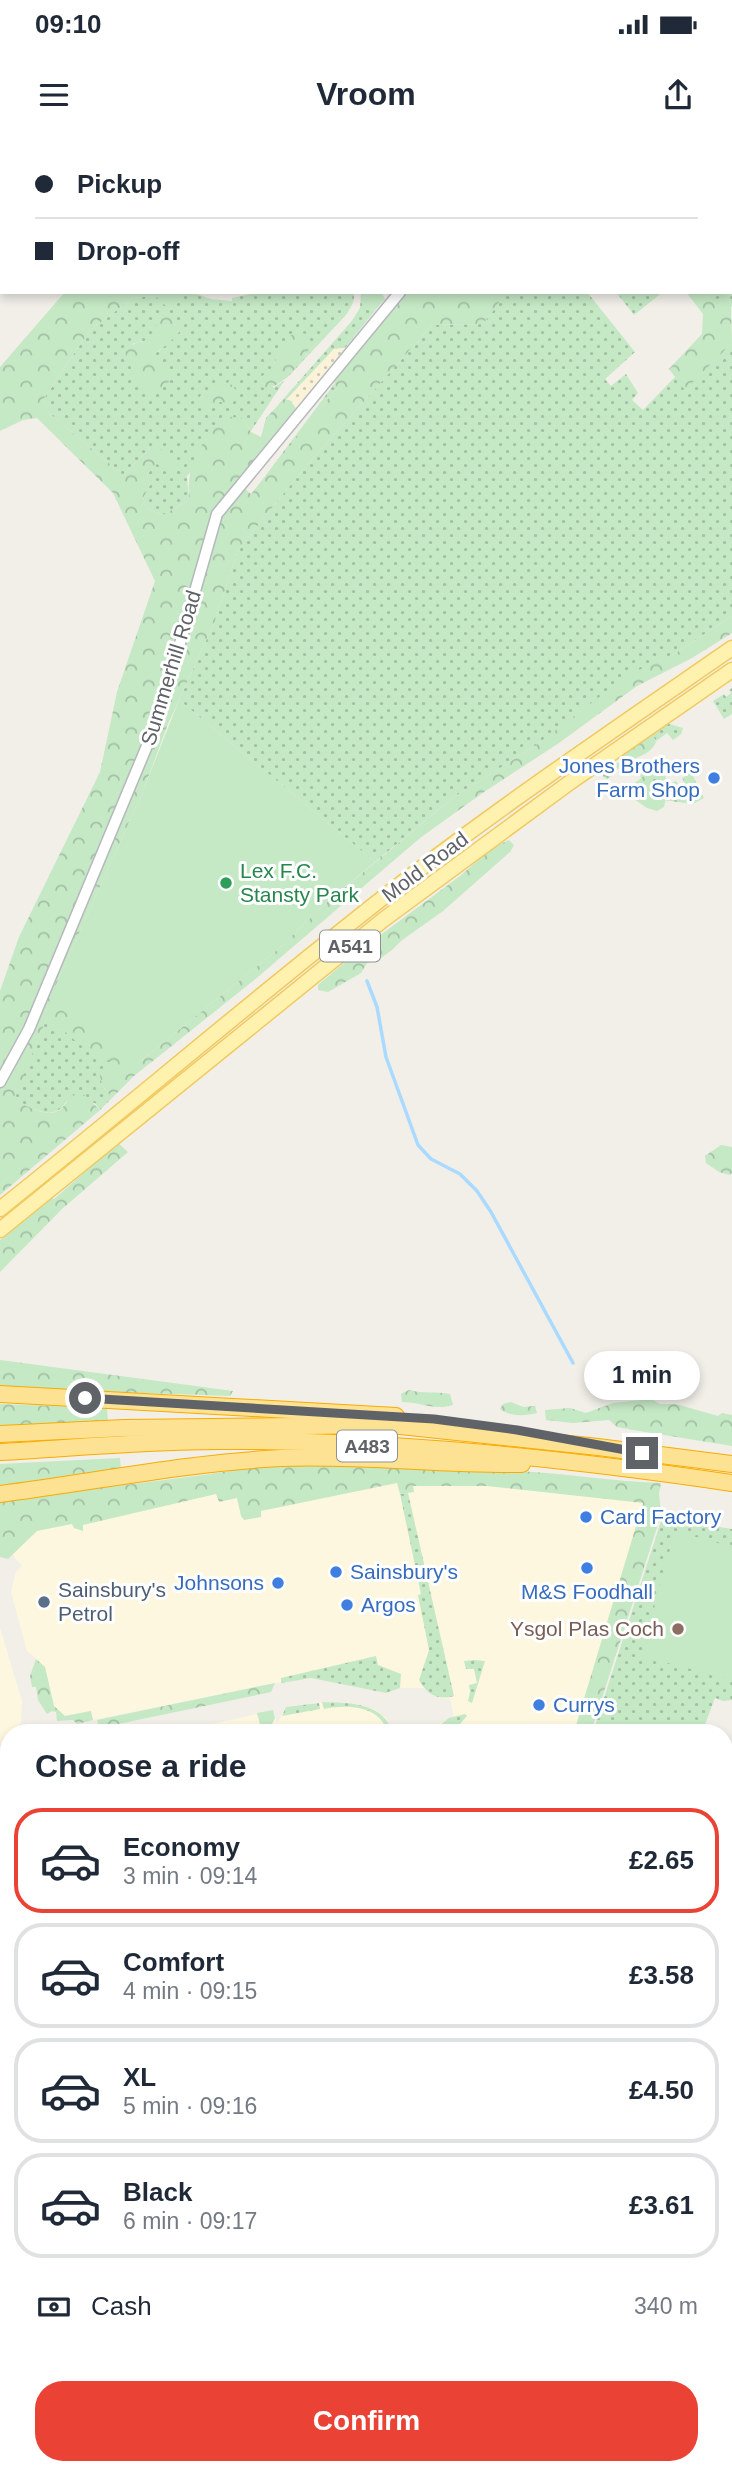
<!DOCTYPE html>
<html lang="en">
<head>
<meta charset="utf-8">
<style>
  body { margin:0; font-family:Arial,sans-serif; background:#f6f6f7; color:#1f2937; height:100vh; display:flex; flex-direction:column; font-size:26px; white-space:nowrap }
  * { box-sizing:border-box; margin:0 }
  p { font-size:23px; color:#747a83 }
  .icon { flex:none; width:38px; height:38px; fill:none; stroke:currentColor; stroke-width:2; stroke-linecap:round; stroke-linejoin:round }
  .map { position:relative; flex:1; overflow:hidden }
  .details { position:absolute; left:0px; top:1584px; width:733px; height:751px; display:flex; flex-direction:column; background:#fff; border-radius:28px 28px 0 0; box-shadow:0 4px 10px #0003 }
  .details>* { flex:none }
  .banner { position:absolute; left:0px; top:0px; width:733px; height:154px; box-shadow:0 4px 10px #0003; display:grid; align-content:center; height:154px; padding:0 35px; background:#fff }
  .end { position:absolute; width:32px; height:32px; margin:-16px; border:9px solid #5f6368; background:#fff; box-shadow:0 0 0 4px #fff }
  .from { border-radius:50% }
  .bubble { position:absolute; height:49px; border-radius:24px; background:#fff; box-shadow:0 4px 10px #0003; font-size:23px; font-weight:600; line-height:49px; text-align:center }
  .banner b { display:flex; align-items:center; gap:24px; height:66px; font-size:26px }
  .banner b+b { border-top:2px solid #e0e1e3 }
  .banner i { width:18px; height:18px; background:#1f2937 }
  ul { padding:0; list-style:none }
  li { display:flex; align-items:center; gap:21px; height:105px; margin:0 14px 10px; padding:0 21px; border:4px solid #e0e1e3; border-radius:28px }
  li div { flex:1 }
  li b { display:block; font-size:26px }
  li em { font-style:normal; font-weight:600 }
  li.on { border-color:#ea4335 }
  li>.icon { width:63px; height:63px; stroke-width:1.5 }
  h2 { padding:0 35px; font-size:32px; line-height:84px }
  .pay { display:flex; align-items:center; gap:18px; height:77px; padding:0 35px; font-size:26px }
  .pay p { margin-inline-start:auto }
  .cta { display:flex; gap:14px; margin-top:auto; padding:14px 35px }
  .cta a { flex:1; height:80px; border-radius:28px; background:#ea4335; color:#fff; font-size:28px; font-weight:600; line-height:80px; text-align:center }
  .status { display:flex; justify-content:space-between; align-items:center; height:49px; padding:0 35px; background:#fff; direction:ltr }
  .status svg { height:19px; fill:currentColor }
  header { display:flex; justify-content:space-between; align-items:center; height:91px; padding:0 35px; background:#fff; font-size:32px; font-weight:600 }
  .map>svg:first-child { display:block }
  .commercial { fill:#fef7e0 }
  .education { fill:#e1ded6 }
  .grass { fill:url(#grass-dots); fill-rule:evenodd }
  .forest { fill:url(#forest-crowns) }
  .sand { fill:url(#sand-dots) }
  .garden { fill:#c5e8c5 }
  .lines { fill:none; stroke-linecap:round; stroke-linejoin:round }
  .stream { stroke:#aadaff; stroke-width:3.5 }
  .minor-casing { stroke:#b5b8bc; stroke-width:13 }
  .major-casing { stroke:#f2c960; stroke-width:17 }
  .highway-casing { stroke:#f9ab00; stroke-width:18 }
  .minor { stroke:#fff; stroke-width:10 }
  .major { stroke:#fff2af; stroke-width:14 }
  .highway { stroke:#fde293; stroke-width:16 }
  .rail { stroke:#b6b7b8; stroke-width:3.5; stroke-dasharray:2 9; stroke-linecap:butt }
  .route { stroke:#5f6368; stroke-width:9 }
  .shop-dot { fill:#3f7fe0; stroke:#fff; stroke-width:2.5 }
  .leisure-dot { fill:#2e9e5b; stroke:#fff; stroke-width:2.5 }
  .service-dot { fill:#5c6f8a; stroke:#fff; stroke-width:2.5 }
  .education-dot { fill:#8d6e63; stroke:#fff; stroke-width:2.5 }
  .labels { text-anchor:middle; stroke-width:6; stroke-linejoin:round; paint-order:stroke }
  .shield { fill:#fff; stroke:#8f9295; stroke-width:2 }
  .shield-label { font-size:19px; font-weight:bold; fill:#5f6368 }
  .street-label { font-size:21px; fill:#5f6368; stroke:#fff }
  .shop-label { font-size:21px; fill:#366cbe; stroke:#fff; text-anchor:start }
  .leisure-label { font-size:21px; fill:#27864d; stroke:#fff; text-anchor:start }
  .service-label { font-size:21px; fill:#4e5e75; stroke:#fff; text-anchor:start }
  .education-label { font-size:21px; fill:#785e54; stroke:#fff; text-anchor:end }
</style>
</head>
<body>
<div class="status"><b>09:10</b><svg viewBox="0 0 49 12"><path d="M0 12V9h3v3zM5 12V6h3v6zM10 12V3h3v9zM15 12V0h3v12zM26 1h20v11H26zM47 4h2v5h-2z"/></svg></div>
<header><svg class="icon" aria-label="menu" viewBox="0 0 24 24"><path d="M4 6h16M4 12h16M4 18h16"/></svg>Vroom<svg class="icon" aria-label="share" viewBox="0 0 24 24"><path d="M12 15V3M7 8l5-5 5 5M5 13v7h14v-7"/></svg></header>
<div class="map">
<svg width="732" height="2334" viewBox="0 0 732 2334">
  <defs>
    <pattern id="grass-dots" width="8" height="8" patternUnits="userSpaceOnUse" patternTransform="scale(1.75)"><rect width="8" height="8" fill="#c5e8c5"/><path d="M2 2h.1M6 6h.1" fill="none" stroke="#a3c0a4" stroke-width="1.8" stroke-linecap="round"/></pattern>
    <pattern id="forest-crowns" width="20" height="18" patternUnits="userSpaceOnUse" patternTransform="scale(1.75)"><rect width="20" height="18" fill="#c5e8c5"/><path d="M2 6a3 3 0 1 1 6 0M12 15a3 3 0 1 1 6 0" fill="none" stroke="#a3c0a4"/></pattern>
    <pattern id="sand-dots" width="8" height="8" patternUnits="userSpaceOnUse" patternTransform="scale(1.75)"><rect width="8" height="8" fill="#fbf3d9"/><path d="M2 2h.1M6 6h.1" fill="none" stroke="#cec8b4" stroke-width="1.8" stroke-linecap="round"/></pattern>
  </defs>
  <rect width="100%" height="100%" fill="#f1efe8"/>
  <g class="commercial">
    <polygon points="286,1333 659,1353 584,1592 431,1592 441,1583 454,1577 450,1558 445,1559 435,1556 423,1548 400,1548 386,1553 311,1538 275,1543 93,1580 90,1571 65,1576 54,1566 45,1527 27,1511 11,1452 16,1432 22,1426 8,1409 0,1375"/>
    <polygon points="0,1488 22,1561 21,1582 17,1592 9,1592 9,1727 0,1727"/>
    <polygon points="322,1562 346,1563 374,1569 386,1578 393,1591 396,1592 179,1592 273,1570 277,1583 286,1567"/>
  </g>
  <g class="education">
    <polygon points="0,1754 9,1758 9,1881 0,1908"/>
    <polygon points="0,2016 9,2019 9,2326 236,2326 233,2334 0,2334"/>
  </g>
  <g class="grass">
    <polygon points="457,0 566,0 563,2 458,2"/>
    <polygon points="643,0 732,0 732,167 710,160 703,152 732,152 732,2 643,2"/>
    <path d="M 182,152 L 191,152 L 211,159 L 232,161 L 232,158 L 259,152 L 354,152 C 355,162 351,167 346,175 L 285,240 L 293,228 L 307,214 L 281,210 L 270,232 L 273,248 L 284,241 L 251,291 L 242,279 L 187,336 L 189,360 L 163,375 L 147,369 L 143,358 L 150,345 L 147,335 L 156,323 L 150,308 L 123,335 L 49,273 L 43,260 L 89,191 L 133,158 L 155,156 L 180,161 ZM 181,190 L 159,211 L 151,215 L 162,226 L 132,204 L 142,201 L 154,202 L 159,195 ZM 223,246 L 230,263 L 200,256 Z"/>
    <polygon points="361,152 370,152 364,159 371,170 377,168 345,208 334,209 287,259 278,265 351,182 360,168"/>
    <polygon points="507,152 587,152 635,212 605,239 611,246 626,234 638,253 632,260 643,270 675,237 685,249 732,203 732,476 676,513 628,536 535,606 454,657 375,722 179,560 215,481 238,410 301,332 432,185 483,184"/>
    <polygon points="616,152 663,152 634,175"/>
    <polygon points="335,243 337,248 251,355"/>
    <polygon points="732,548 732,574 724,579 713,561 724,554 726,557 731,553 729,550"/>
    <polygon points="666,583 683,588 681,594 673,600 667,593 656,601 653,596 645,595"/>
    <polygon points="648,619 651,626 663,632 669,644 676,641 683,651 687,647 682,638 688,635 684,626 687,624 704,658 693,664 656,659 633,626"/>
    <path d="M 47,877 L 115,922 L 102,945 L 112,958 L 100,970 L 95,963 L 66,961 C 55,984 31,967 13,960 Z"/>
    <path d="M 408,1353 L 454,1556 C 439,1561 426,1554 419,1540 L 429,1510 L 418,1455 L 421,1454 L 400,1354 Z"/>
    <polygon points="662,1378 732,1389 732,1560 723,1561 715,1558 702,1592 643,1592 618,1584 614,1585 611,1592 593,1592"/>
    <polygon points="376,1516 378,1525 401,1534 400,1548 386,1553 311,1538 281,1543 281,1538"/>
    <polygon points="474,1520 485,1521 472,1563 468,1561 470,1552 469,1545 477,1543 474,1529 466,1529 464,1521"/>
    <path d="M 322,1562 C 350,1563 382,1562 393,1592 L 387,1592 C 381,1566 347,1564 324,1569 Z"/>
    <polygon points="319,1563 320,1569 282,1576 286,1567"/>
    <polygon points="465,1574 467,1576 454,1591 431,1592 449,1578"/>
    <polygon points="0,2016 9,2019 9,2069 0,2095"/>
    <polygon points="54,2326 109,2326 112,2334 57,2334"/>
  </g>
  <g class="forest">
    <path d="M 65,152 L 182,152 L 180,161 L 167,167 L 155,156 L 133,158 L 89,191 L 43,260 L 49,273 L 123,335 L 150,308 L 163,310 L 178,320 L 178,326 L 167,333 L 156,323 L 147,335 L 150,345 L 143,358 L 147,369 L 163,375 L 189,360 C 187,319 199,308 223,276 L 242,278 L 251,292 L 261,297 L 266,278 L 284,259 L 290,260 L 296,268 L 244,348 L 251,354 L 337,248 L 330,232 L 395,152 L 507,152 L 483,184 L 432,185 L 301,332 L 238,410 L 215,481 L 168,584 L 143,651 L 56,845 L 137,924 L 277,810 L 325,764 L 454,657 L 535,606 L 628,535 L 676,513 L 732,476 L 732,493 L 692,518 L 637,546 L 559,603 L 484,652 L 420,698 L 253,841 L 134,936 L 112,958 L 102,945 L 99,931 L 114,922 L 95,917 L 47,877 L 14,960 C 26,965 50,981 62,968 C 66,964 68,959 72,954 L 85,955 L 100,970 L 0,1055 L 0,851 L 19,797 L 100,632 L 117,552 L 155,441 L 113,353 L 37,278 L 23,280 L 0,291 L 0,227 Z"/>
    <polygon points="370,152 381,152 385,159 377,168 371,170 365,166 364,159"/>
    <polygon points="686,152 703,152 710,160 722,158 731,165 732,203 685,250 669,229 702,194 703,174"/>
    <path d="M 164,172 L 173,175 L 181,190 L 168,204 L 152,215 L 159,218 L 162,226 L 172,230 L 173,238 L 160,250 L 150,253 L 134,235 L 125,213 C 134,201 140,201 154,201 L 159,195 L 156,186 L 159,175 Z"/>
    <path d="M 296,192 L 306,194 L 312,203 C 306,218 279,254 261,247 L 259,238 C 283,225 274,206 296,192 Z"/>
    <polygon points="229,242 236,250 239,259 230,263 220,262 212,268 201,265 200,256"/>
    <path d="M 645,595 L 653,596 L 656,602 C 650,616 636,616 624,624 C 617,628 614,635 607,639 L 603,637 L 603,630 L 607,625 L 619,623 L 626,610 Z"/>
    <polygon points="644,636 656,644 666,658 664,667 657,671 647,668 634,659 632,645"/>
    <path d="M 509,700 L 514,705 L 510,712 L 443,771 L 401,801 L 392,810 L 381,818 L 367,823 L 361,833 L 328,852 L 318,850 L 318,845 C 361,807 410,774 456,739 C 473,726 489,708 509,700 Z"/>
    <polygon points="118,1003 128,1012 62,1069 0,1132 0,1100 52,1058 54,1059"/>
    <polygon points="721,1005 732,1007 732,1033 730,1035 719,1032 706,1023 705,1016"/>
    <polygon points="0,1220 233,1251 230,1256 0,1248"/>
    <path d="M 409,1250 C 423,1254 437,1251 450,1254 L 453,1265 C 435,1271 420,1262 402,1262 L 401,1254 Z"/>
    <polygon points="651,1259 660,1264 676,1264 718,1276 722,1273 732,1275 732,1306 633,1290 617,1287 609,1280 573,1283 546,1280 545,1270 570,1268 586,1273 613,1263"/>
    <path d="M 511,1262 L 523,1267 L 535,1266 L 537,1273 C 525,1276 510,1277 500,1269 L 503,1264 Z"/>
    <polygon points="0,1264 107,1268 108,1282 0,1286"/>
    <polygon points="120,1318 121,1332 0,1348 0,1324"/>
    <path d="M 282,1322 C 366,1325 450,1327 533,1332 C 576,1335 618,1342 661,1343 L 659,1353 L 661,1375 L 591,1592 L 574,1592 L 643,1363 L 487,1346 L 413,1346 L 414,1352 L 400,1354 L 397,1343 L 261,1371 L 261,1377 L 244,1380 L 241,1376 L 237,1358 L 219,1362 L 216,1354 L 83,1385 L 83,1391 L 74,1388 L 72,1384 L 37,1391 L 8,1419 L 0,1417 L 0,1361 L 211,1334 Z"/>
    <polygon points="36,1519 45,1527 54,1566 65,1576 91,1571 93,1580 77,1584 73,1580 57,1581 56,1572 52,1571 47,1574 38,1560 36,1547 32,1547 30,1536"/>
    <polygon points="275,1543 271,1552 99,1588 97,1580"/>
    <polygon points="273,1570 275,1578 271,1586 272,1592 269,1592 267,1586 261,1588 257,1573"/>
    <polygon points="0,1750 9,1751 9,1777 0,1770"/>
    <polygon points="347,2326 393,2326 378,2334 327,2334"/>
  </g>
  <polygon class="sand" points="345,208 291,276 296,268 290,260 284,259 287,259 334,209"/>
  <g class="garden">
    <polygon points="179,560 375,722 325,764 277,810 137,924 52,863 56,845 143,651"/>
    <polygon points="675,1391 732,1407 732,1540 641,1516"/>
    <polygon points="9,2069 9,2135 0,2132 0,2095"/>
  </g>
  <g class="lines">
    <polyline class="stream" points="367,841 377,867 386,917 418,1005 431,1019 460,1034 477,1051 491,1072 573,1223"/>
    <defs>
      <g id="minor">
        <polyline points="578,2 580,0"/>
        <polyline points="0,942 29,889 159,577 217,374 400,152"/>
        <polyline points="724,1715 732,1699"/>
      </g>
      <g id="major">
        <path d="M 0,1069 C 138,959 272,843 412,735 C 516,656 625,582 732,508"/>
        <polyline points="0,1090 383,780 569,643 732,530"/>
        <polyline points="0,1737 9,1740"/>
        <polyline points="724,2191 732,2186"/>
        <polyline points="488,2334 489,2326"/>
        <polyline points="526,2334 530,2326"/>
      </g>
      <g id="highway">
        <polyline points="0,1254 396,1276"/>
        <polyline points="0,1294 124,1288 391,1285 598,1307 732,1324"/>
        <path d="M 0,1312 C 72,1308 145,1301 218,1301 C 390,1300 562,1318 732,1343"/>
        <path d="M 0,1354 C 93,1342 187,1323 281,1318 C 362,1315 441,1325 522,1324"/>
      </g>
    </defs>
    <use href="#minor" class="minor-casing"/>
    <use href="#major" class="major-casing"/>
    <use href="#highway" class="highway-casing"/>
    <use href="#minor" class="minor"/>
    <use href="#major" class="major"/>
    <use href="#highway" class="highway"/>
    <g class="rail">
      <polyline points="724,2140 732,2134"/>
      <polyline points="724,2158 732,2153"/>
      <polyline points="386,2334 402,2326"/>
      <polyline points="456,2334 471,2326"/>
    </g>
  </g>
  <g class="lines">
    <polyline class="route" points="85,1258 434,1279 517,1290 642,1313"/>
  </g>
  <g class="shop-dot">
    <circle cx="714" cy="638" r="7"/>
    <circle cx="586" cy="1377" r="7"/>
    <circle cx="587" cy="1428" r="7"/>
    <circle cx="336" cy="1432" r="7"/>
    <circle cx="278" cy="1443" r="7"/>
    <circle cx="347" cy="1465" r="7"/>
    <circle cx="539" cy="1565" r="7"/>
  </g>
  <circle class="leisure-dot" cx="226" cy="743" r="7"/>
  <circle class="service-dot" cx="44" cy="1462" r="7"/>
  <circle class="education-dot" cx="678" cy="1489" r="7"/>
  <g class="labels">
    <g class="shield">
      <rect x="320" y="790.5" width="60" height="31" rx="5"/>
      <rect x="337" y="1290.5" width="60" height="31" rx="5"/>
    </g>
    <g class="shield-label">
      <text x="350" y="813">A541</text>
      <text x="367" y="1313">A483</text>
    </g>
    <g class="street-label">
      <text transform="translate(171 528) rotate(-73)" y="7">Summerhill Road</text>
      <text transform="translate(425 727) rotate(-37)" y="7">Mold Road</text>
    </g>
    <g class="shop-label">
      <text x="700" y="633" text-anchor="end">Jones Brothers<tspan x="700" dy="24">Farm Shop</tspan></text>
      <text x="600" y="1384">Card Factory</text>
      <text x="350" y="1439">Sainsbury's</text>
      <text x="264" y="1450" text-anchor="end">Johnsons</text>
      <text x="587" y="1459" text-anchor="middle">M&amp;S Foodhall</text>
      <text x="361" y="1472">Argos</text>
      <text x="553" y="1572">Currys</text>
    </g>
    <g class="leisure-label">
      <text x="240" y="738">Lex F.C.<tspan x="240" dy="24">Stansty Park</tspan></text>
    </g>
    <g class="service-label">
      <text x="58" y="1457">Sainsbury's<tspan x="58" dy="24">Petrol</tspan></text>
    </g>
    <g class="education-label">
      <text x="664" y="1496">Ysgol Plas Coch</text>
    </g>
  </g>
</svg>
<i class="end from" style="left:85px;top:1258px"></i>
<i class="end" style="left:642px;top:1313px"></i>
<div class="bubble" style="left:584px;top:1211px;width:116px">1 min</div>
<div class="banner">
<b><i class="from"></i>Pickup</b>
<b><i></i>Drop-off</b>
</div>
<section class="details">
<h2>Choose a ride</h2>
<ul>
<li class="on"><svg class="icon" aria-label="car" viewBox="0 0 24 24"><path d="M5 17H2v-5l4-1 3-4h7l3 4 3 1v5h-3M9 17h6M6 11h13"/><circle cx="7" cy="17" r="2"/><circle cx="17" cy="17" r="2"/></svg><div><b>Economy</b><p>3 min · 09:14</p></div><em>£2.65</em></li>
<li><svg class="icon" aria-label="car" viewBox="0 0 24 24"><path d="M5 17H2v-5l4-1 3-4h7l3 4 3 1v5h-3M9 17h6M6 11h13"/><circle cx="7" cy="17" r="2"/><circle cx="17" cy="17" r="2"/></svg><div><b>Comfort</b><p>4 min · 09:15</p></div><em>£3.58</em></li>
<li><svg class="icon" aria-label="car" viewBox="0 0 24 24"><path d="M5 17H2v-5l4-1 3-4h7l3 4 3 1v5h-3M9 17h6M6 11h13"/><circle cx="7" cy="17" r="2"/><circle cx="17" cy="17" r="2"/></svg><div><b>XL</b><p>5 min · 09:16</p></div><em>£4.50</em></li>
<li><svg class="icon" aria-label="car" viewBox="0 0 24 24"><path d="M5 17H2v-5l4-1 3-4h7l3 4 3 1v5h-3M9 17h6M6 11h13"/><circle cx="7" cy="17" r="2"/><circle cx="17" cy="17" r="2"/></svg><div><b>Black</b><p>6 min · 09:17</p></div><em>£3.61</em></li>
</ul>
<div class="pay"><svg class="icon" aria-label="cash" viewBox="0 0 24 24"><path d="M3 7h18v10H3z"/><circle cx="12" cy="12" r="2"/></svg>Cash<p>340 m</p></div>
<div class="cta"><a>Confirm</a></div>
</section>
</div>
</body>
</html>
